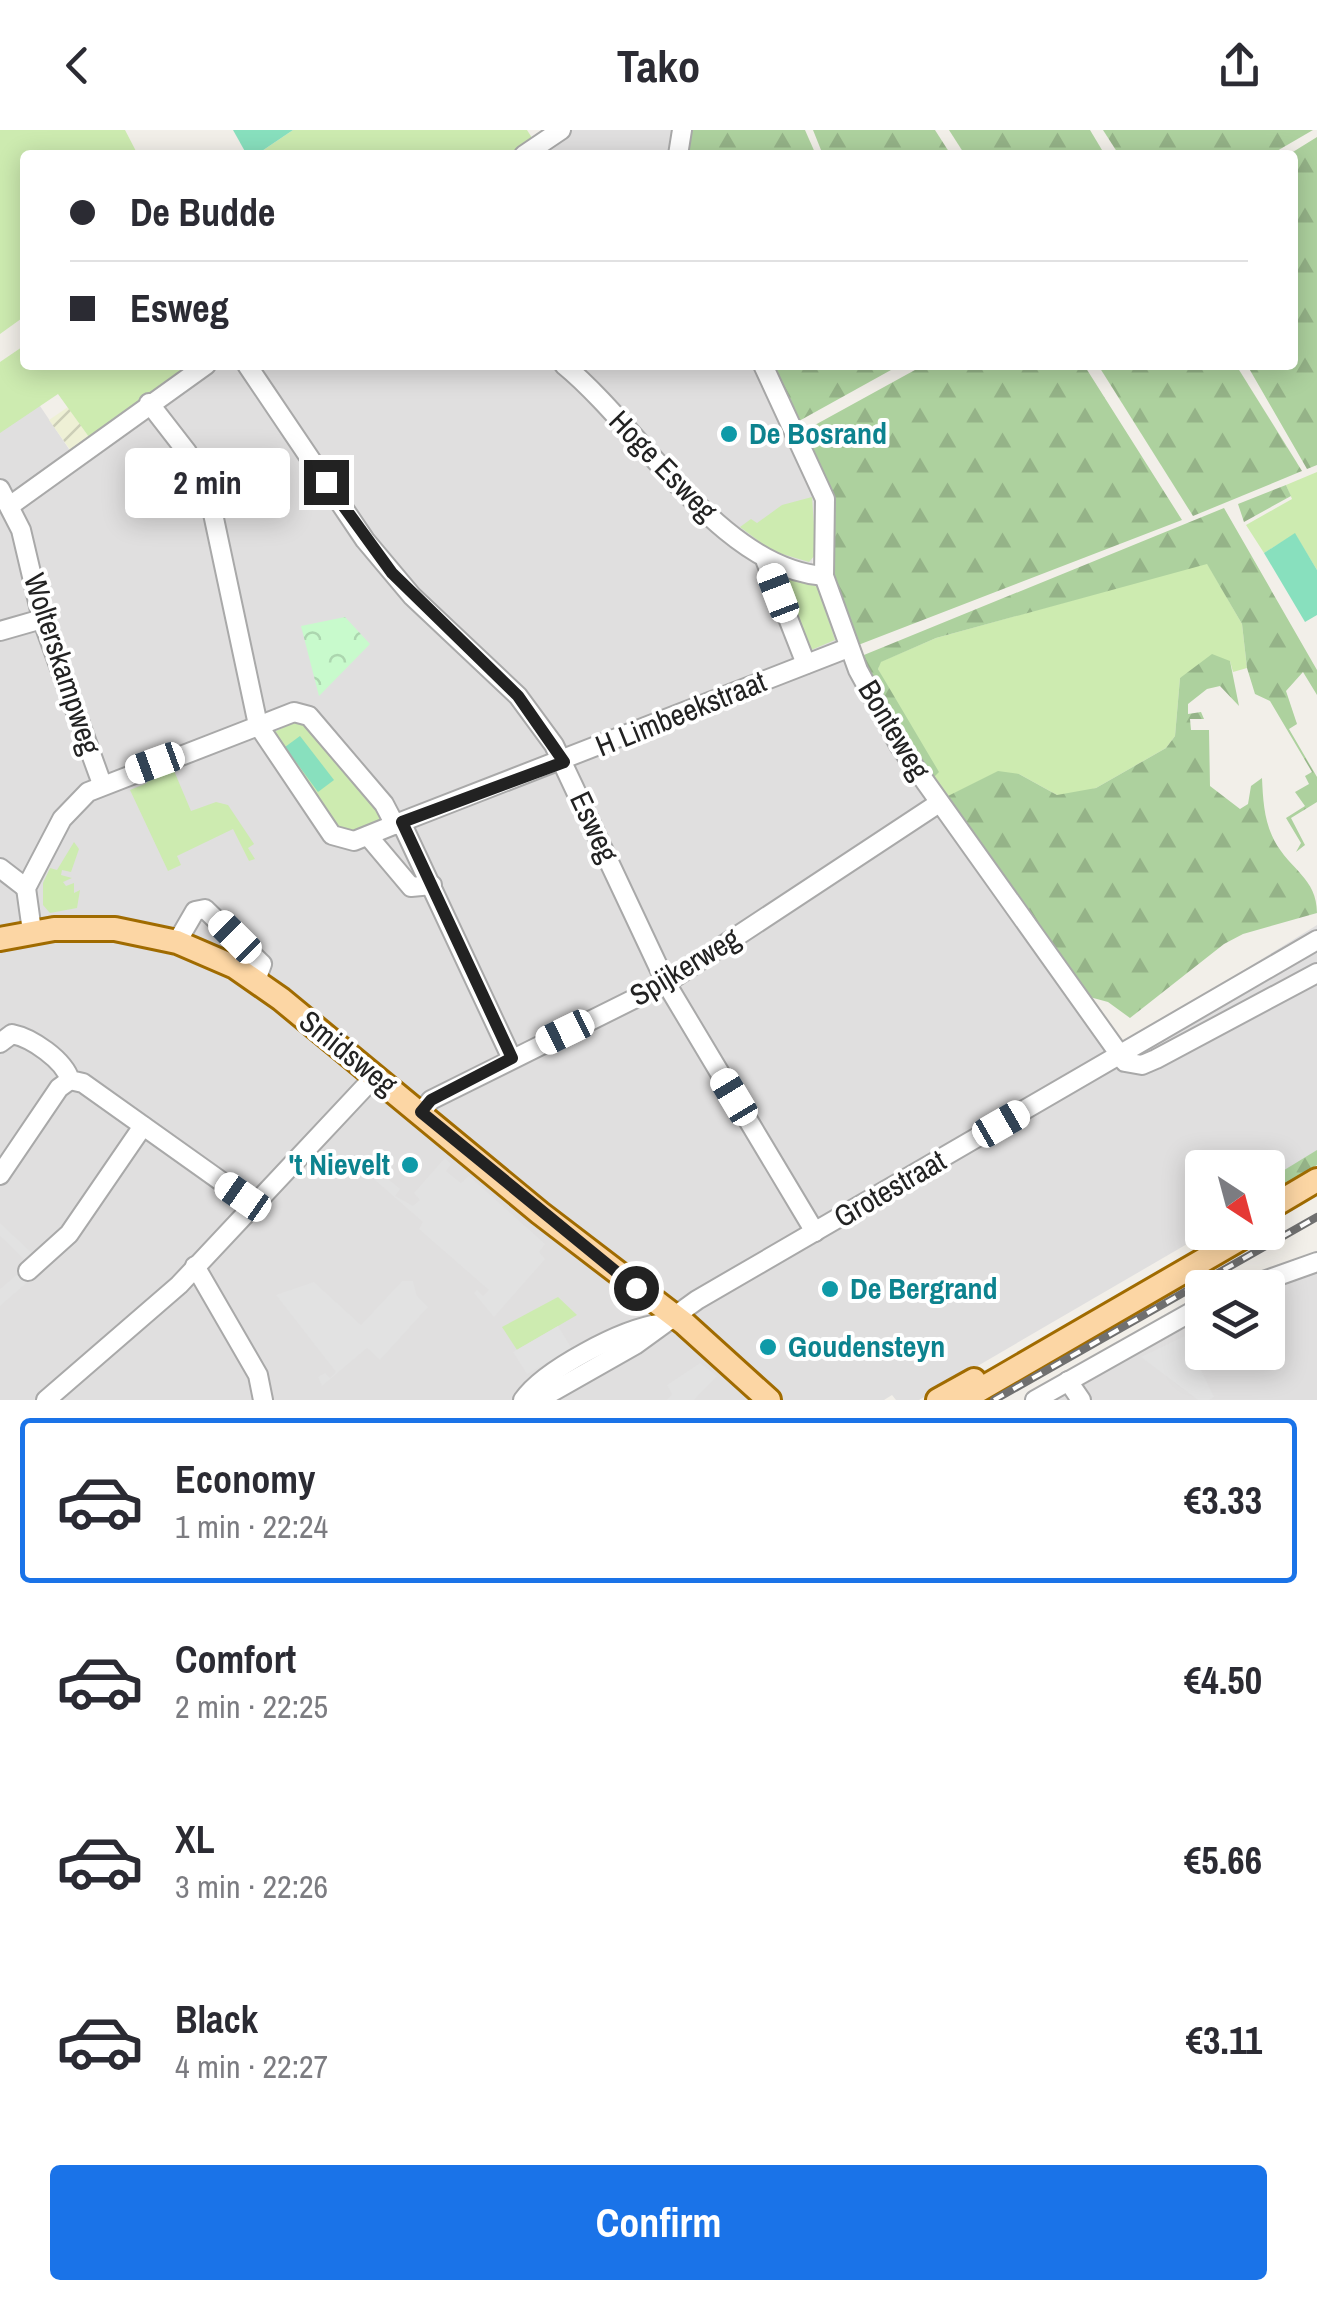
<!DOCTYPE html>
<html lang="en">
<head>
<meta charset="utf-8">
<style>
  body { margin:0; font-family:"Archivo Narrow",sans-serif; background:#f7f7f7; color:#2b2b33; height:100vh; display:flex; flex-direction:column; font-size:38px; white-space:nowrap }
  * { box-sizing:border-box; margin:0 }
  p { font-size:32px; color:#7c7c81 }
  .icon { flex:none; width:55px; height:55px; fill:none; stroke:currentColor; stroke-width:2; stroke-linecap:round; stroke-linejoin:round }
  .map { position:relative; height:1270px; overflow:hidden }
  .details { display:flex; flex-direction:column; background:#fff; flex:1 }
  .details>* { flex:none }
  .top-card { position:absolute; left:20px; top:20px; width:1278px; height:220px; border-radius:10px; box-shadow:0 5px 25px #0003; display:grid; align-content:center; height:220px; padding:0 50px; background:#fff }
  .needle { width:65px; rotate:144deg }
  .buttons { position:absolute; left:1185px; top:1020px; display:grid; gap:20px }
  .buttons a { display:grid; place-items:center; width:100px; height:100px; border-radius:10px; background:#fff; box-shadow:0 5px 25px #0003; font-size:50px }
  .end { position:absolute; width:45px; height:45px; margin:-22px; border:12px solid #222; background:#fff; box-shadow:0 0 0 5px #fff }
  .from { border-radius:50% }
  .bubble { position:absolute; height:70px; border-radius:10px; background:#fff; box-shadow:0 5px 25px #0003; font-size:32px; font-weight:800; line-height:70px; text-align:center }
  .car { position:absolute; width:30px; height:60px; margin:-30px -15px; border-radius:12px; box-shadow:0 0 8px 2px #0007; background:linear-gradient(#fff 24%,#345 0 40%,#fff 0 76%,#345 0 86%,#fff 0) }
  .top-card b { display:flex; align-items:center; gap:35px; height:95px; font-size:38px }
  .top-card b+b { border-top:2px solid #e1e1e2 }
  .top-card i { width:25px; height:25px; background:#2b2b33 }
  ul { padding:18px 0 0; list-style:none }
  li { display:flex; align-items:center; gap:30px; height:165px; margin:0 20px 15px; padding:0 30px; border:5px solid transparent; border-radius:10px }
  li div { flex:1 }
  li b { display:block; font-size:38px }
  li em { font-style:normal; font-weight:800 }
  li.current { border-color:#1a73e8 }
  li>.icon { width:90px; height:90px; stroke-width:1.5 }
  .action { display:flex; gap:20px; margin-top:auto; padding:20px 50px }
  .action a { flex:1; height:115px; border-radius:10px; background:#1a73e8; color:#fff; font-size:40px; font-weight:800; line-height:115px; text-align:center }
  header { display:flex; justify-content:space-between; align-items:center; height:130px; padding:0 50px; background:#fff; font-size:45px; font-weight:800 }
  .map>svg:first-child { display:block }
  .residential { fill:#e0dfdf }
  .farmland { fill:url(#farmland-furrows) }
  .grass { fill:#cdebb0 }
  .forest { fill:url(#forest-firs) }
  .park { fill:url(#park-crowns) }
  .pitch { fill:#88e0be }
  .parking { fill:#e2e2e2 }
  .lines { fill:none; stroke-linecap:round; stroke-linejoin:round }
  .minor-casing { stroke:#a9a9a9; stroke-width:22 }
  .major-casing { stroke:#a06b00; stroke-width:28 }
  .minor { stroke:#fff; stroke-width:18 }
  .major { stroke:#fcd6a4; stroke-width:22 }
  .rail-casing { stroke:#707070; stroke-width:8 }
  .rail { stroke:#fff; stroke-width:4; stroke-dasharray:11; stroke-linecap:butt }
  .route { stroke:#222; stroke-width:12 }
  .culture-dot { fill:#0f9aa8; stroke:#fff; stroke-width:4 }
  .labels { text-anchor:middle; stroke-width:8; stroke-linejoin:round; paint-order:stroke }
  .culture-label { font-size:30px; font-weight:bold; fill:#0d838f; stroke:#fff; text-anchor:start }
  .street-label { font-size:30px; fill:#222; stroke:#fff }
</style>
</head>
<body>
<header><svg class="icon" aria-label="back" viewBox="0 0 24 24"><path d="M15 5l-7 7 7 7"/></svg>Tako<svg class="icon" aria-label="share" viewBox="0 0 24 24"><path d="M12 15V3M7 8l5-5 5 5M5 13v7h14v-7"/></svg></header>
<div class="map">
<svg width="1317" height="1270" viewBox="0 0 1317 1270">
  <defs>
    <pattern id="farmland-furrows" width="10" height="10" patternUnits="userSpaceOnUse" patternTransform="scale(2.5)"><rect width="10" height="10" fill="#eef0d5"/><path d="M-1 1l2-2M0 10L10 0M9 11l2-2" fill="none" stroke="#ccceb7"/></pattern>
    <pattern id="forest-firs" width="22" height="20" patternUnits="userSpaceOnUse" patternTransform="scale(2.5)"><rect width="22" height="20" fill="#add19e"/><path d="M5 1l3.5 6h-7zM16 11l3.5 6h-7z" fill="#95b388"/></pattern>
    <pattern id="park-crowns" width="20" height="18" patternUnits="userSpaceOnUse" patternTransform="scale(2.5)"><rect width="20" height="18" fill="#c8facc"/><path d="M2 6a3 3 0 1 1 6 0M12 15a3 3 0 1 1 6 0" fill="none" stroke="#acd6af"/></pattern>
  </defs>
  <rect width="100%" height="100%" fill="#f2efe9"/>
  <g class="residential">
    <polygon points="571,0 678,0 673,25 535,25"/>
    <polygon points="222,235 753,235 817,355 812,437 825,454 841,520 1116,919 1317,795 1317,1035 1268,1065 1268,1038 1202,1038 1202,1102 1206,1103 919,1270 896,1270 892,1265 884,1270 0,1270 0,300 38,273 77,331"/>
    <polygon points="1317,1139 1317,1270 1028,1270 1202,1171 1202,1222 1268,1222 1268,1158"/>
  </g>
  <polygon class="farmland" points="68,277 89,307 71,321 49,290"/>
  <g class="grass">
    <polygon points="0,0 125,0 138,25 25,25 25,186 0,204"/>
    <polygon points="293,0 527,0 534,11 513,25 256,25"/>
    <polygon points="25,215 25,235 189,235 89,307 58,264 0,303 0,232"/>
    <polygon points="1317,342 1317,440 1295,404 1264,423 1246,395 1292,369 1286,355"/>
    <polygon points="812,367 816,424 809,432 772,421 740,397 751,389 757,393 782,375"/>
    <polygon points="1207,433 1242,494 1247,538 1233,542 1230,531 1180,548 1175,606 1166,618 1096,658 1070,666 1057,665 1019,644 944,668 878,562 932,648 878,539 880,532 936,508"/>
    <polygon points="778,444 818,457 835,510 804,523"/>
    <polygon points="297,591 306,592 384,687 382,695 353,706 332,700 272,603"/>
    <polygon points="172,636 191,681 216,672 228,675 254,714 248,718 255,729 249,731 233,699 177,726 181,735 168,741 130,660 147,653 145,646"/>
    <polygon points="74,712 79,719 71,742 62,740 61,745 72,748 63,752 66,756 74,753 74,763 80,760 77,778 50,783 43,775 43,753 50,738 57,740"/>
    <polygon points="558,1167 577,1185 517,1220 502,1197"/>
  </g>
  <g class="forest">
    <polygon points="689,0 805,0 816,25 684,25"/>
    <polygon points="813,0 935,0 951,25 823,25"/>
    <polygon points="949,0 1090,0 1105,25 965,25"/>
    <polygon points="1103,0 1313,0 1270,25 1119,25"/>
    <polygon points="1317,7 1317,335 1307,339 1247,235 1292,235 1292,25 1288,25"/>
    <polygon points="768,235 900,235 799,291"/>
    <polygon points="924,235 1084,235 1182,390 853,517 833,452 832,374 804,301"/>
    <polygon points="1098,235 1236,235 1302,341 1193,386"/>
    <polygon points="1286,355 1291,366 1244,392 1238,374"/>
    <polygon points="1224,378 1317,540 1317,565 1303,542 1286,561 1297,594 1289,599 1317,647 1317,672 1291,688 1305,715 1296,722 1301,713 1286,688 1305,676 1295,662 1309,654 1305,646 1312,642 1270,571 1255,564 1247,538 1242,494 1207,434 936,508 881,532 878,539 939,642 932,649 859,527"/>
    <path d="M 1212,524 L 1230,531 L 1239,576 L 1220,556 L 1207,559 L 1188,574 L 1188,584 L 1201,582 L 1204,589 L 1190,589 L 1191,600 L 1209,600 L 1210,656 L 1240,679 L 1248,674 L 1251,656 L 1262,648 C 1263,670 1264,690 1274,710 C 1290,740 1317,748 1317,783 L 1243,804 L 1224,814 L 1130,888 L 1108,872 L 1086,866 L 944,668 L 998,641 L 1019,644 L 1057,665 L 1096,658 L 1166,618 L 1175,606 L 1180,548 Z"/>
    <polygon points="1317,1020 1317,1035 1268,1065 1268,1050"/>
  </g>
  <polygon class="park" points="345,487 370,514 319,566 301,496"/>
  <g class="pitch">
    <polygon points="233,0 293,0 256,25 247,25"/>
    <polygon points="1295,403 1317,440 1317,485 1305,492 1264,423"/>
    <polygon points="300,606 334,650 318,662 285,617"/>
  </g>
  <g class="parking">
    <polygon points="445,1028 451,1034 446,1041 461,1053 469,1046 545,1114 539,1122 545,1129 494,1187 474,1163 477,1160 483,1166 489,1160 419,1099 423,1092 374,1049 380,1042 400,1059 395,1066 413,1076 420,1070 414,1063"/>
    <polygon points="0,1093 46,1136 0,1176 0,1159 29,1134 0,1106"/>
    <polygon points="402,1151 413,1151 417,1166 428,1177 380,1230 367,1218 322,1256 318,1247 325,1243 330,1248 336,1242 276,1165 314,1152 361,1195"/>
    <polygon points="558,1196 572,1219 527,1244 513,1222"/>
    <polygon points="1202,1198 1202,1222 1238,1223 1200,1238 1214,1267 1209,1270 1198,1270 1141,1227"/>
    <polygon points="700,1233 717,1246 694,1270 667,1270 672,1264 667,1255"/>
  </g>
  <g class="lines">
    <defs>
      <g id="minor">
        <polyline points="524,25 561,0"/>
        <polyline points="678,25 682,0"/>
        <polyline points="247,235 365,410 412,466 518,566 554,615 666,853 815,1102"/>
        <path d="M 564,235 C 641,298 721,439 824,446"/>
        <polyline points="763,235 825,369 824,446 858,540 899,615 1125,932 1142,935 1156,929 1317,843"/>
        <polyline points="149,273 187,322 212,379 258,595 332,705 354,711 401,692 512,929"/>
        <polyline points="0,359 21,400 42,489 102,654"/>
        <polyline points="11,375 206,235"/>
        <polyline points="766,432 806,534"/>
        <polyline points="0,501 42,489"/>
        <polyline points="401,692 848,518"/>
        <polyline points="368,706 411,757 432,755"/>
        <polyline points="0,738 26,758"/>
        <polyline points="32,801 26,758 62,689 88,662 294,582 309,586 384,674 395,695"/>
        <polyline points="177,812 195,781 205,779 262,834 256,850"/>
        <path d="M 0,913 L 12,904 C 32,908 64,930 70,950 L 83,953 L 253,1074"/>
        <polyline points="421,982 431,970 666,853 939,673"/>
        <polyline points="0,1045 59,958 70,950"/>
        <polyline points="195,1136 258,1245 263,1270"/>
        <polyline points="28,1141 69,1104 143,996"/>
        <polyline points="1244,1158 1317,1132"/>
        <polyline points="1068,1251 1081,1270"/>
        <polyline points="46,1270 179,1155 376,945"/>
        <path d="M 523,1270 C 544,1240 622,1199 659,1194"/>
        <polyline points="538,1270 635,1215 697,1170 1317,810"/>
        <polyline points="1035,1270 1202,1176"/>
      </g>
      <g id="major">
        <polyline points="0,809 54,799 115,799 177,812 235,837 281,869 540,1083 685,1194 769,1270"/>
        <polyline points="1268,1079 1317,1050"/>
        <polyline points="938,1270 974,1250"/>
        <polyline points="962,1270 1252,1102"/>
      </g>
    </defs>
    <use href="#minor" class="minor-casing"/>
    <use href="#major" class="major-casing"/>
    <use href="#minor" class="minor"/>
    <use href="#major" class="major"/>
    <defs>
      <polyline id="rail" points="994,1270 1317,1087"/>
    </defs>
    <use href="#rail" class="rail-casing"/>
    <use href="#rail" class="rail"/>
  </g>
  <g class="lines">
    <polyline class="route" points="326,352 392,443 518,566 564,632 402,692 512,928 431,970 421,982 636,1158"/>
  </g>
  <g class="culture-dot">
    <circle cx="729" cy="304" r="10"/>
    <circle cx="410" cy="1035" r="10"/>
    <circle cx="830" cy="1159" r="10"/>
    <circle cx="768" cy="1217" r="10"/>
  </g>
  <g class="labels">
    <g class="culture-label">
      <text x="749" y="314">De Bosrand</text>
      <text x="390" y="1045" text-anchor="end">'t Nievelt</text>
      <text x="850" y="1169">De Bergrand</text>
      <text x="788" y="1227">Goudensteyn</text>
    </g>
    <g class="street-label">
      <text transform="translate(663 336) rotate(46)" y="10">Hoge Esweg</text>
      <text transform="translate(62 534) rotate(72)" y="10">Wolterskampweg</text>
      <text transform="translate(681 584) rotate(-22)" y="10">H Limbeekstraat</text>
      <text transform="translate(894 600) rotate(59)" y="10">Bonteweg</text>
      <text transform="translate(594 697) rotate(65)" y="10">Esweg</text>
      <text transform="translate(685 837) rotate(-31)" y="10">Spijkerweg</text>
      <text transform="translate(348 923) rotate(39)" y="10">Smidsweg</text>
      <text transform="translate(890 1059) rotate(-30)" y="10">Grotestraat</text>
    </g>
  </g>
</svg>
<div class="buttons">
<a><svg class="needle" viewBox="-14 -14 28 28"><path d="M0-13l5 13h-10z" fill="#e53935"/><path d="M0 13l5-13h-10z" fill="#7c7c81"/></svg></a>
<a><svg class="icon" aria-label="layers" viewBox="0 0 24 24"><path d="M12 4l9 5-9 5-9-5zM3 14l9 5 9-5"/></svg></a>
</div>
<i class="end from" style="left:636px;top:1158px"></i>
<i class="end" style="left:326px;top:352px"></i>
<div class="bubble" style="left:125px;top:318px;width:165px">2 min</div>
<i class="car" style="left:778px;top:463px;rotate:339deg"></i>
<i class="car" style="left:155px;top:633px;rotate:250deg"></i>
<i class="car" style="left:235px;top:807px;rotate:315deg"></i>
<i class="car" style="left:565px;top:902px;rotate:244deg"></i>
<i class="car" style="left:734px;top:967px;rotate:329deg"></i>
<i class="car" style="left:1001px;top:994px;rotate:60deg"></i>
<i class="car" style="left:243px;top:1067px;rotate:305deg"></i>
<div class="top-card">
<b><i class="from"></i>De Budde</b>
<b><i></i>Esweg</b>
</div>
</div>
<section class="details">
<ul>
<li class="current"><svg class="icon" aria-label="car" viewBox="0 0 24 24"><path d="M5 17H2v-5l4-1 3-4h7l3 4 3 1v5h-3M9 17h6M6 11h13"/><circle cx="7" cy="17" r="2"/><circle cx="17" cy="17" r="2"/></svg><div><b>Economy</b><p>1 min · 22:24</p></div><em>€3.33</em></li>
<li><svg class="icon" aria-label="car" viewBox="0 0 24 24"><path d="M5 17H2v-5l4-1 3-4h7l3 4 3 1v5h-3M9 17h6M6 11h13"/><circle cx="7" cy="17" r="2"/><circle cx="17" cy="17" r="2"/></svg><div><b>Comfort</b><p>2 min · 22:25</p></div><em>€4.50</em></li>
<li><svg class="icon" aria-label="car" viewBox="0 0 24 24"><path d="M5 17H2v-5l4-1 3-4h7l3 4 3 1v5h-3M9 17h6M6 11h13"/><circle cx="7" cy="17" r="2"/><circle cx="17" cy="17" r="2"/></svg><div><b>XL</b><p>3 min · 22:26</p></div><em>€5.66</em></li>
<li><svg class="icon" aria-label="car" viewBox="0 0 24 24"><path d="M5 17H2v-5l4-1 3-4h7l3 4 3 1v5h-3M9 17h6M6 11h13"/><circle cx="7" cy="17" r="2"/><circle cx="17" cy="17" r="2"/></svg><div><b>Black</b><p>4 min · 22:27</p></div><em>€3.11</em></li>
</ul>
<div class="action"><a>Confirm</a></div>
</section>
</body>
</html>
